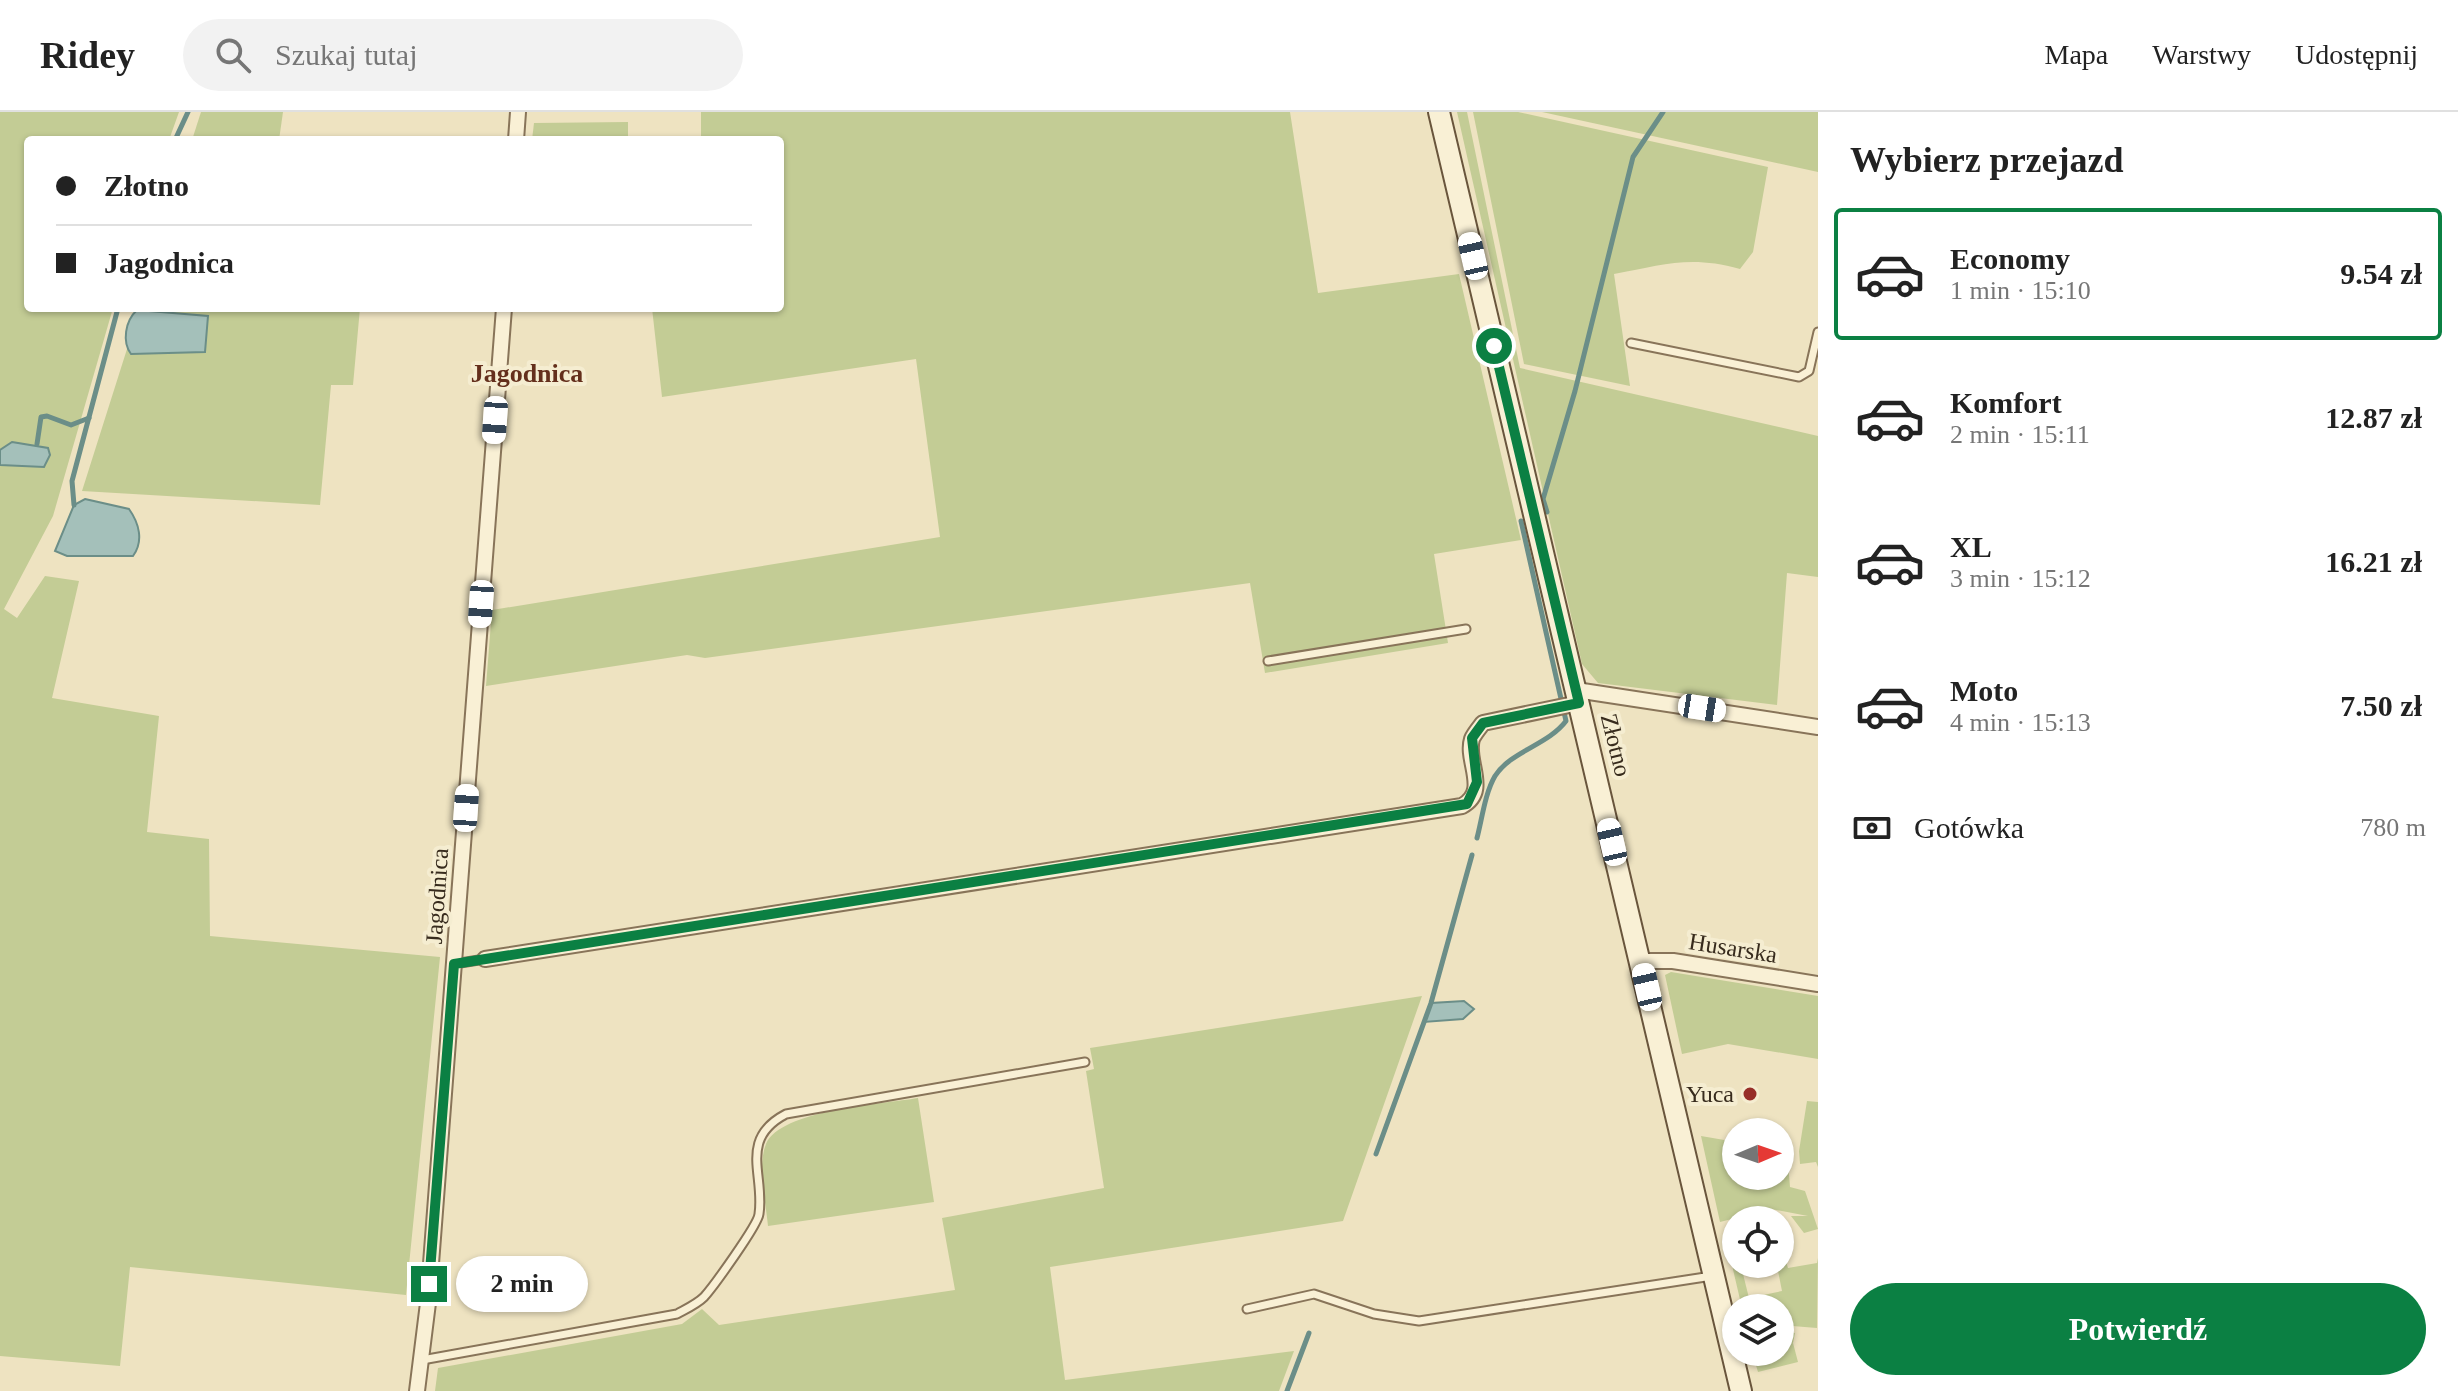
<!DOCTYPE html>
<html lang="pl">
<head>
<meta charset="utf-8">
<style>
  body { margin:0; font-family:"Times New Roman",serif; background:#f2f2f2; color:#222; height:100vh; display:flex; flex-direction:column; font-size:30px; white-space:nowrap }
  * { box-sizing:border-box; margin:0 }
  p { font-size:26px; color:#767676 }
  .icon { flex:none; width:44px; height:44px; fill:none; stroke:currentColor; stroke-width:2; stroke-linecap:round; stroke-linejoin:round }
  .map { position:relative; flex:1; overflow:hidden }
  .sheet { display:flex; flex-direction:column; background:#fff; width:640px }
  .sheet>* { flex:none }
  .top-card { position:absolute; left:24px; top:24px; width:760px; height:176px; border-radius:8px; box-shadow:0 2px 6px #0004; display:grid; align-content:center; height:176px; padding:0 32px; background:#fff }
  .needle { width:52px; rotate:88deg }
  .buttons { position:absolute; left:1722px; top:1006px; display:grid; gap:16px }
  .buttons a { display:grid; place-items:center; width:72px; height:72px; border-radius:50%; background:#fff; box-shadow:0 2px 6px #0004; font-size:40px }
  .end { position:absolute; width:36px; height:36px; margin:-18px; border:10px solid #0b8043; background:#fff; box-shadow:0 0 0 4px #fff }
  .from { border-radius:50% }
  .bubble { position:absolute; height:56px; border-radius:28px; background:#fff; box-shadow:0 2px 6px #0004; font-size:26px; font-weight:600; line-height:56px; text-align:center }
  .car { position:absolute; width:24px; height:48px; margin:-24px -12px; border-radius:10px; box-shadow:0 0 6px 2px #0007; background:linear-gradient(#fff 24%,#345 0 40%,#fff 0 76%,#345 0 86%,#fff 0) }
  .top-card b { display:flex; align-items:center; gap:28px; height:76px; font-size:30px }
  .top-card b+b { border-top:2px solid #e0e0e0 }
  .top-card i { width:20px; height:20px; background:#222 }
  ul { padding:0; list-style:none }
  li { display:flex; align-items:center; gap:24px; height:132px; margin:0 16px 12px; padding:0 16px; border:4px solid transparent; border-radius:8px }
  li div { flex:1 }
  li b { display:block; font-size:30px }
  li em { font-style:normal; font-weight:600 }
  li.selected { border-color:#0b8043 }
  li>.icon { width:72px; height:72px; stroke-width:1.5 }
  h2 { padding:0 32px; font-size:36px; line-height:96px }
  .pay { display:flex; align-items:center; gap:20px; height:88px; padding:0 32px; font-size:30px }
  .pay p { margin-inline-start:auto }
  .action { display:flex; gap:16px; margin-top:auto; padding:16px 32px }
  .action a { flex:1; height:92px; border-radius:48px; background:#0b8043; color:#fff; font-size:32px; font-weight:600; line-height:92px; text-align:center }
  header { display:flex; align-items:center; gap:48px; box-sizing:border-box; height:112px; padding:0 40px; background:#fff; border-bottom:2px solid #e0e0e0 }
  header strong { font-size:38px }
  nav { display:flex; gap:44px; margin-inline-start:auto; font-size:28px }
  .search { width:560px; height:72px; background:#f2f2f2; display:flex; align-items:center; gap:20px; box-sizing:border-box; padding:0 28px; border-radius:44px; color:#767676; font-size:30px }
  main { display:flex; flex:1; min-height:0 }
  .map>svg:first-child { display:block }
  .green { fill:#c3cc95; fill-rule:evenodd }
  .water { fill:#a4c0ba; stroke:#6b8e88; stroke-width:2 }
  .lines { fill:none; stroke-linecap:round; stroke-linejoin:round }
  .stream { stroke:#6b8e88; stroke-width:5 }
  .lane-casing { stroke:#887459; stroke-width:11 }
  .street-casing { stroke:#887459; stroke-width:18 }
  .secondary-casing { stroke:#69553c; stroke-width:24 }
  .lane { stroke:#f9f0d5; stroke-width:7 }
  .street { stroke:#f9f0d5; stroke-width:14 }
  .secondary { stroke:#f9f0d5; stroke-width:20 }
  .route { stroke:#0b8043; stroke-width:10 }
  .poi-dot { fill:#972e28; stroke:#f5edd1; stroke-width:3 }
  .labels { text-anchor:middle; stroke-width:8; stroke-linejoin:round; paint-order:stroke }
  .street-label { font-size:24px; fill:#372b1d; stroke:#f5edd1 }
  .poi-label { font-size:24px; fill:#372b1d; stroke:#f5edd1; text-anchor:end }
  .neighbourhood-label { font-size:26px; font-weight:bold; fill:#642f1c; stroke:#f5edd1 }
</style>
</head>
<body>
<header>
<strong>Ridey</strong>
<div class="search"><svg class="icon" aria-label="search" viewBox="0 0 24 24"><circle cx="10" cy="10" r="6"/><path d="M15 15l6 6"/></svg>Szukaj tutaj</div>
<nav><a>Mapa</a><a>Warstwy</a><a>Udostępnij</a></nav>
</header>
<main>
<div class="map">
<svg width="1818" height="1279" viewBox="0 0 1818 1279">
  <rect width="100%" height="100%" fill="#eee3c1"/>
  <g class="green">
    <polygon points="0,0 179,0 169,28 28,28 28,196 113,196 53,404 4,497 17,506 45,464 79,469 52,586 159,604 147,720 209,727 210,824 440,845 406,1183 130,1155 120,1254 0,1244"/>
    <polygon points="201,0 283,0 279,28 192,28"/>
    <polygon points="701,0 1290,0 1318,181 1459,162 1521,428 1434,442 1448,531 1265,561 1250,471 705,546 687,543 486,574 492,498 940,425 916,247 662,285 652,196 780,196 780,28 701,28"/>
    <polygon points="1457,0 1467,0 1520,256 1818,324 1818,465 1787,461 1777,593 1598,571 1582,552"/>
    <path d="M 1473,0 L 1518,0 L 1768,55 L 1753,140 L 1740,157 C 1690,143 1663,153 1614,162 L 1630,274 L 1524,252 Z"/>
    <polygon points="1542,0 1818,0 1818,60"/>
    <polygon points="628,10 628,28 532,28 534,11"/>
    <polygon points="140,196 360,196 353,273 331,273 320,393 82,379"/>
    <polygon points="1671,860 1818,884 1818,947 1728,932 1682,942 1665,863"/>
    <polygon points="1422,884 1343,1109 1050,1155 1065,1268 1294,1239 1279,1279 435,1279 438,1256 682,1212 702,1197 719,1213 955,1178 942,1106 1104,1076 1086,959 1094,957 1090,936"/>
    <path d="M 918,986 L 934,1090 L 768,1114 C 766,1091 757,1054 766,1032 C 780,998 883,992 918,986 Z"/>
    <polygon points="1807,989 1818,990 1818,1055 1816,1050 1800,1052 1799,1039"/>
    <polygon points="1701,1024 1736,1030 1736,1064 1780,1064 1780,1036 1787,1037 1790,1075 1805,1079 1818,1117 1804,1121 1791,1104 1808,1104 1771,1097 1720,1110"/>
    <path d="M 1735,1116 L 1736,1152 L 1780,1152 L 1780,1131 L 1788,1156 L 1817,1151 L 1818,1146 L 1817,1216 L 1780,1213 L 1780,1196 L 1742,1196 L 1724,1119 ZM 1777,1154 L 1782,1179 L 1749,1186 L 1743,1162 Z"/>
    <polygon points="1780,1218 1795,1221 1793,1231 1798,1250 1758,1260 1752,1240 1780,1240"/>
  </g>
  <g class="water">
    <path d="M 137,198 L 208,204 L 205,240 L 131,242 C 122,230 125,209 137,198 Z"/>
    <polygon points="12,330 48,336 50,343 44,355 0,353 0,338"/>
    <path d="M 85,387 L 129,397 C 139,411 144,429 133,444 L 67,444 L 55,439 L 74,393 Z"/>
    <polygon points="1464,889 1474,897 1463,907 1424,910 1431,891"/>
  </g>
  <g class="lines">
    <g class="stream">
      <polyline points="175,28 188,0"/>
      <polyline points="37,332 41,305 47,304 71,313 89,306"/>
      <polyline points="74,393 72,369 118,196"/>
      <polyline points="1547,400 1543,387 1575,279 1633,45 1663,0"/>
      <path d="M 1477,726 C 1482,707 1485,681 1495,664 C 1511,639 1548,633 1566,609 L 1521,409"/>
      <polyline points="1376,1042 1431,891 1472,743"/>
      <polyline points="1287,1279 1309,1221"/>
    </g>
    <defs>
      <g id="lane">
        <polyline points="1631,231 1799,265 1809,259 1818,220"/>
        <polyline points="1268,549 1466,517"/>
        <polyline points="454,852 485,847"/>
        <polyline points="1247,1197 1314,1182 1374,1202 1419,1209 1712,1164"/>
        <path d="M 422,1248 L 677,1202 C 686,1197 697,1192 704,1185 C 713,1175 758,1113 759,1102 C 765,1063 738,1027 786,1002 L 1085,950"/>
      </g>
      <g id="street">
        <polyline points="516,28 518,0"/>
        <polyline points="1576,578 1818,615"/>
        <path d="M 485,847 L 1462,694 C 1490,679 1465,649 1472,627 C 1474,622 1480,615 1483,611 L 1579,591"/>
        <polyline points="1641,849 1673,849 1818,872"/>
        <polyline points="417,1279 428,1191 504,196"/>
      </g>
      <polyline id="secondary" points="1439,0 1741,1279"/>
    </defs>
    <use href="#lane" class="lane-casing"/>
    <use href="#street" class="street-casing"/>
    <use href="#secondary" class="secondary-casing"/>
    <use href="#lane" class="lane"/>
    <use href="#street" class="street"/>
    <use href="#secondary" class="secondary"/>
  </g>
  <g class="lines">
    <polyline class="route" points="429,1172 454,852 1467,692 1477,670 1472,626 1483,611 1579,591 1494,234"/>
  </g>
  <circle class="poi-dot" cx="1750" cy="982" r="8"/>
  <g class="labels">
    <g class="street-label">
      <text transform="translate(1616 633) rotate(76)" y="8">Złotno</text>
      <text transform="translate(437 784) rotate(-86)" y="8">Jagodnica</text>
      <text transform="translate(1733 836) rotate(9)" y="8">Husarska</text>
    </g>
    <g class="poi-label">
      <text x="1734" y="990">Yuca</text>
    </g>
    <g class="neighbourhood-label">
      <text x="527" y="270">Jagodnica</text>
    </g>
  </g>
</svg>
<div class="buttons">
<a><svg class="needle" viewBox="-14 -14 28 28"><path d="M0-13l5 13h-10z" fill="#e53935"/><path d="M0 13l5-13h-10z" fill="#767676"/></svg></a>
<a><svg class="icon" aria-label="locate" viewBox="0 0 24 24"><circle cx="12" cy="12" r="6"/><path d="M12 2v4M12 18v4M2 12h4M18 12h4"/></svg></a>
<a><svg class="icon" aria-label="layers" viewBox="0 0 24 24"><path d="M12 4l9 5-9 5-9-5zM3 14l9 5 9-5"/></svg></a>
</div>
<i class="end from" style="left:1494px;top:234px"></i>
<i class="end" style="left:429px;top:1172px"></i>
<div class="bubble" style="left:456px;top:1144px;width:132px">2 min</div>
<i class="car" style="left:1473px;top:144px;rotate:347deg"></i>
<i class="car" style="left:495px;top:308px;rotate:184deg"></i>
<i class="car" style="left:481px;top:492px;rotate:184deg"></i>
<i class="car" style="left:1702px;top:596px;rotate:99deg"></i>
<i class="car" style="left:466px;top:696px;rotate:4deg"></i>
<i class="car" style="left:1612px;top:730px;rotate:347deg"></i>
<i class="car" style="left:1647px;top:875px;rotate:347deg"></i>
<div class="top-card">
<b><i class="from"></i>Złotno</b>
<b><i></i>Jagodnica</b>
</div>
</div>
<section class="sheet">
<h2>Wybierz przejazd</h2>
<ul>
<li class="selected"><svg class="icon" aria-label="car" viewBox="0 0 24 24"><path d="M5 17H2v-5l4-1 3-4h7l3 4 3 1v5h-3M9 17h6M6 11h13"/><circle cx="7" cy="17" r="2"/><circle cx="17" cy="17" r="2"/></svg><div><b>Economy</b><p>1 min · 15:10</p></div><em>9.54 zł</em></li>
<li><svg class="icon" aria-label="car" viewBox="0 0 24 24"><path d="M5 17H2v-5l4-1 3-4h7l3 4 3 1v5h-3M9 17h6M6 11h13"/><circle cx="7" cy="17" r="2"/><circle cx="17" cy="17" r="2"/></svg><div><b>Komfort</b><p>2 min · 15:11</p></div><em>12.87 zł</em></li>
<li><svg class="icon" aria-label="car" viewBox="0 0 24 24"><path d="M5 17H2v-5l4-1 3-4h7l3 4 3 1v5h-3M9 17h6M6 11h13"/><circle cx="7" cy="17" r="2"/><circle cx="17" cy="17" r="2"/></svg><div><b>XL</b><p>3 min · 15:12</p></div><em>16.21 zł</em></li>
<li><svg class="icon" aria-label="car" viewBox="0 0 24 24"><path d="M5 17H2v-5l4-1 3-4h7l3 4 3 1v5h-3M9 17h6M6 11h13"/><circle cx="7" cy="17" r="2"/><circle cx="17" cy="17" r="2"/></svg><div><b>Moto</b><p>4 min · 15:13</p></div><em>7.50 zł</em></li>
</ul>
<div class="pay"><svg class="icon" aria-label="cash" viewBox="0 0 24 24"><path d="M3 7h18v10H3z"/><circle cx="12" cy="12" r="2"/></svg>Gotówka<p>780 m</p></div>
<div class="action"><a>Potwierdź</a></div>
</section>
</main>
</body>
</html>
